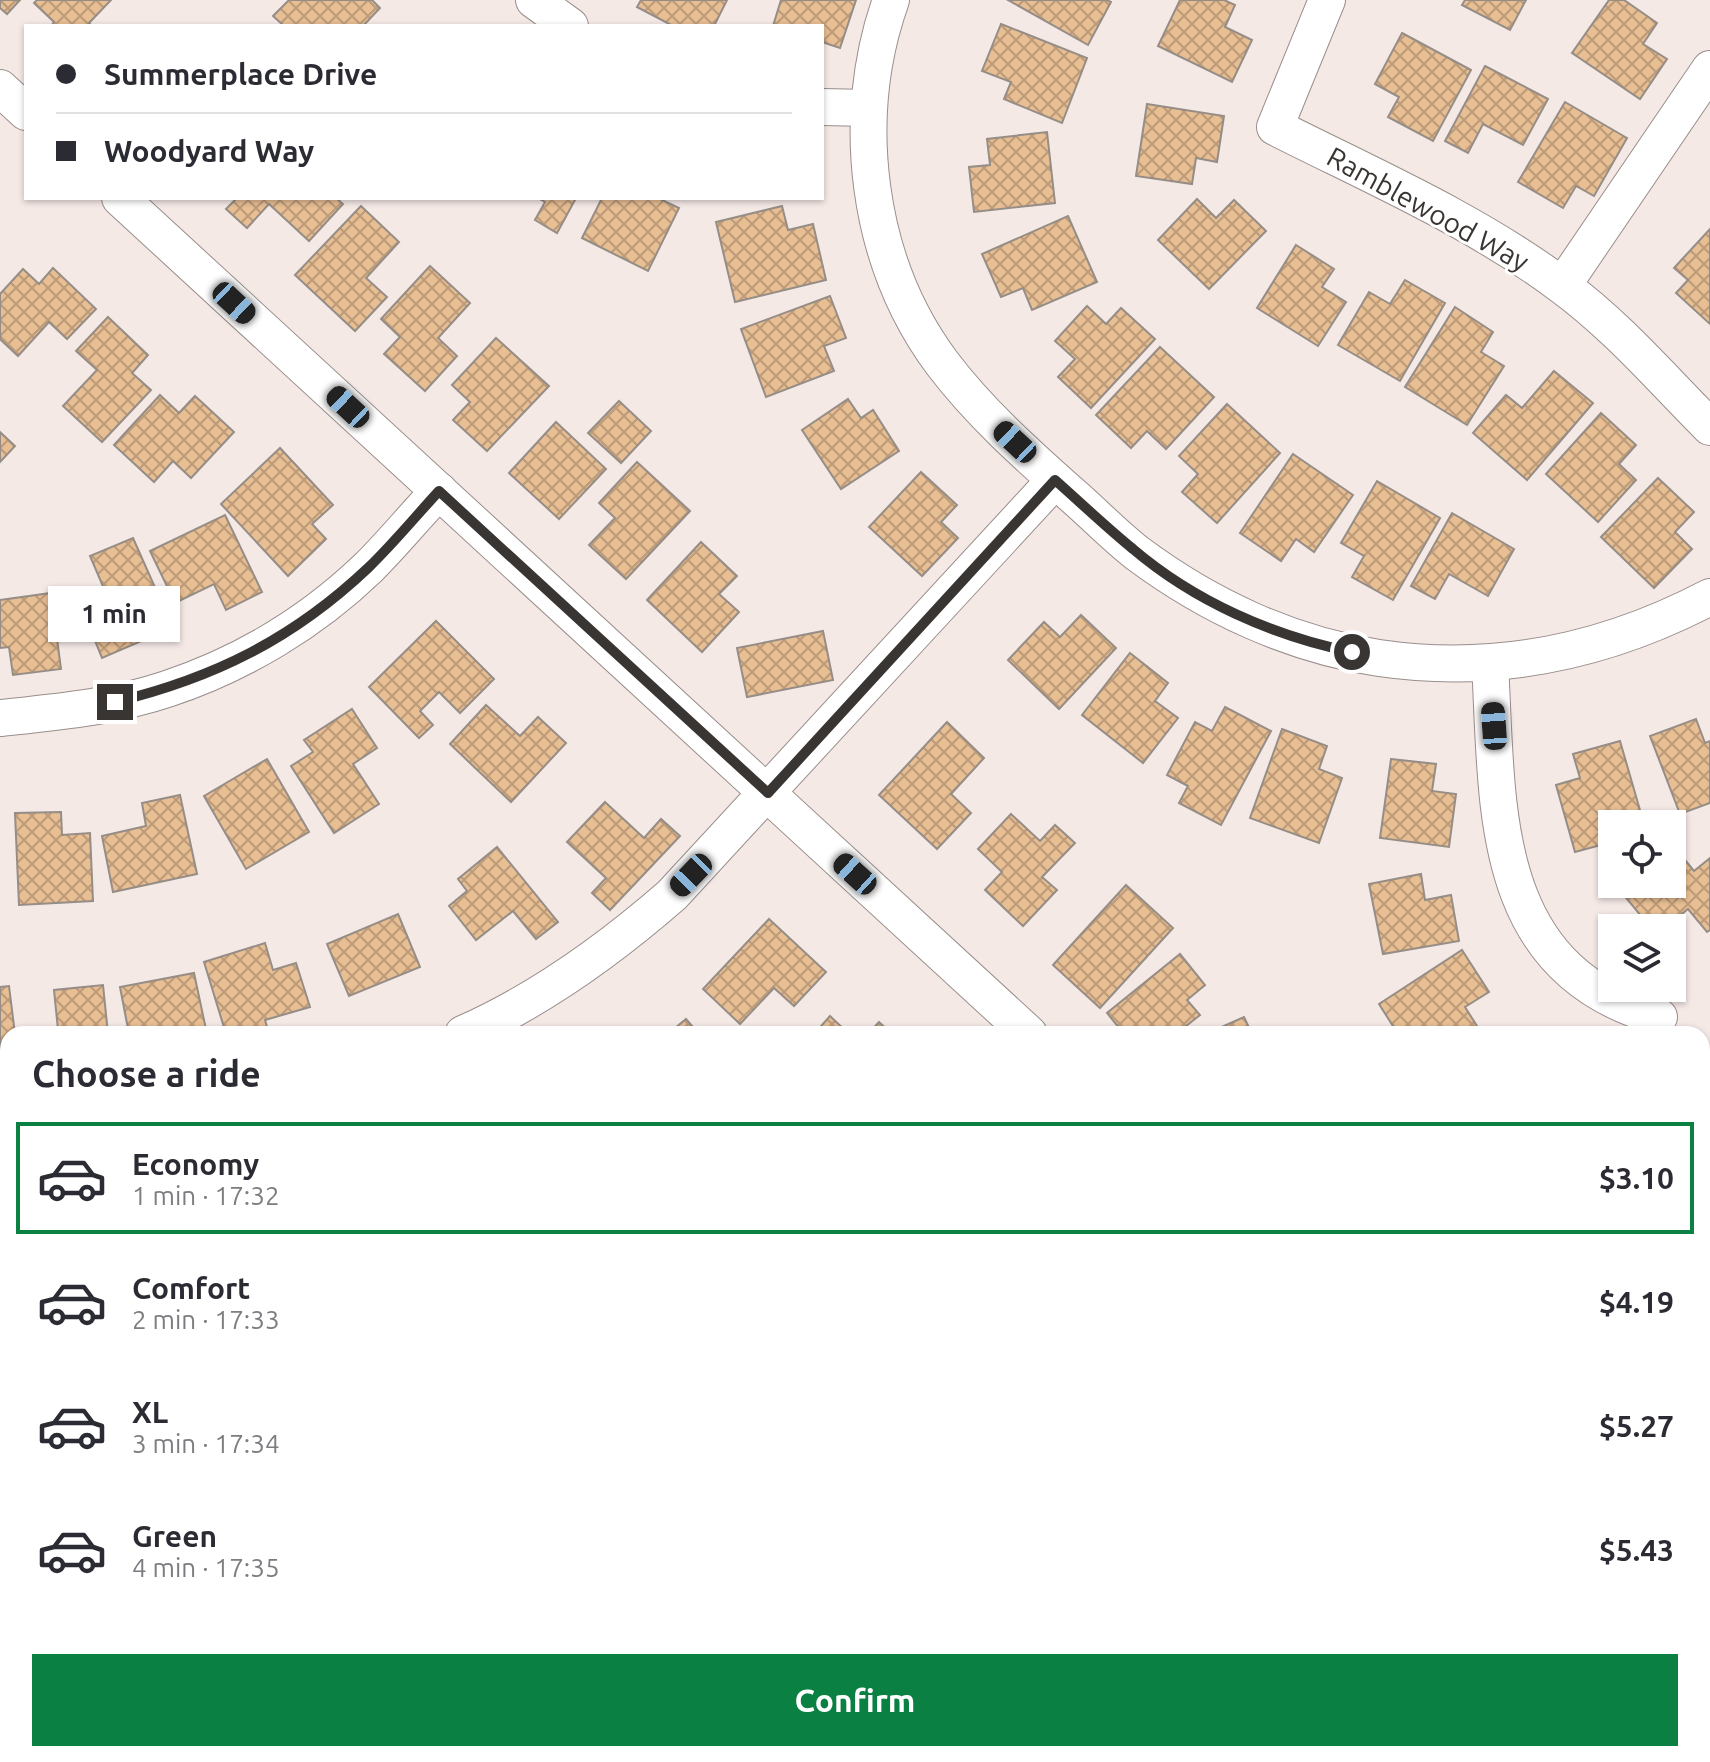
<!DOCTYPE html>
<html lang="en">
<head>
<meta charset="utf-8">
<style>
  body { margin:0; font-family:Ubuntu,sans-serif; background:#f7f7f7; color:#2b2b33; height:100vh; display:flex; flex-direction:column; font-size:30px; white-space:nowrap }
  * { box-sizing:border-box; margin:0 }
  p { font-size:26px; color:#7c7c81 }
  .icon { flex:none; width:44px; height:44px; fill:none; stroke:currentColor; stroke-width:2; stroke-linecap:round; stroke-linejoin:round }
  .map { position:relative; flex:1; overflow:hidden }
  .panel { position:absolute; left:0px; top:1026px; width:1710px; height:736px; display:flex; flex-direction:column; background:#fff; border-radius:24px 24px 0 0; box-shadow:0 2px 6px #0004 }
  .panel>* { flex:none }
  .banner { position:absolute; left:24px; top:24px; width:800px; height:176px; border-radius:0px; box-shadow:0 2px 6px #0004; display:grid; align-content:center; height:176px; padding:0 32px; background:#fff }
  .buttons { position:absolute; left:1598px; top:810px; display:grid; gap:16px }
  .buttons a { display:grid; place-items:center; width:88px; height:88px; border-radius:0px; background:#fff; box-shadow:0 2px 6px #0004; font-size:40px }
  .end { position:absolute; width:36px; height:36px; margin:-18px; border:10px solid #393533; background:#fff; box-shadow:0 0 0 4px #fff }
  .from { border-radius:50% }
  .bubble { position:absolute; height:56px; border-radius:0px; background:#fff; box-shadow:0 2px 6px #0004; font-size:26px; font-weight:600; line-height:56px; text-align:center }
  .car { position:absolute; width:24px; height:48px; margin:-24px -12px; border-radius:10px; box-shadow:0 0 6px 2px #0007; background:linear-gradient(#222 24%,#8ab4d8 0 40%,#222 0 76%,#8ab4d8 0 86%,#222 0) }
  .banner b { display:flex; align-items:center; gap:28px; height:76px; font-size:30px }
  .banner b+b { border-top:2px solid #e1e1e2 }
  .banner i { width:20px; height:20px; background:#2b2b33 }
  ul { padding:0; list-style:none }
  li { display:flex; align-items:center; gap:24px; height:112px; margin:0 16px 12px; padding:0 16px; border:4px solid transparent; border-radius:0px }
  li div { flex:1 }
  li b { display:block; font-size:30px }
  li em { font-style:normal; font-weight:600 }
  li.active { border-color:#0b8043 }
  li>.icon { width:72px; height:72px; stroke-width:1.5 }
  h2 { padding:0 32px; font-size:36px; line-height:96px }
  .primary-button { display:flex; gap:16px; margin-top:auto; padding:16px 32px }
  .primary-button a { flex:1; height:92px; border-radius:0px; background:#0b8043; color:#fff; font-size:32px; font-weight:600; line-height:92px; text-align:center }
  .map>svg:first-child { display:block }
  .grass { fill:#ded6a8 }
  .forest { fill:url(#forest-crowns) }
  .building { fill:url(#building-cross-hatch); stroke:#958d86; stroke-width:2 }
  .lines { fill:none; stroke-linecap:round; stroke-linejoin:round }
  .street-casing { stroke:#998e8b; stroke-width:38 }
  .secondary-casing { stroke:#998e8b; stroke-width:46 }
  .street { stroke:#fff; stroke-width:36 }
  .secondary { stroke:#fff; stroke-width:44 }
  .route { stroke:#393533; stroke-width:10 }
  .labels { text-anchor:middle; stroke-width:6; stroke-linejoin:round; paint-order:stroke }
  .street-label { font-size:28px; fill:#393533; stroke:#fff }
</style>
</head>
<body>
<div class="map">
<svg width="1710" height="1762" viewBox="0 0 1710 1762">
  <defs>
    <pattern id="forest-crowns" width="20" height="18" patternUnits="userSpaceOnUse" patternTransform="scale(2)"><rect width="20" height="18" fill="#ded6a8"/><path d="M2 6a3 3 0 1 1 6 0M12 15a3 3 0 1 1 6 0" fill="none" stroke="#bfb891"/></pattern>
    <pattern id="building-cross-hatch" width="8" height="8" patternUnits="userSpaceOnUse" patternTransform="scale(2)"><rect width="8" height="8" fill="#e8be93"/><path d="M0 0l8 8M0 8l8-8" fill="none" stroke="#bd9b79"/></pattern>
  </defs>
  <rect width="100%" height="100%" fill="#f5e9e6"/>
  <polygon class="grass" points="691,1754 1120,1754 1221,1762 593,1762"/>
  <polygon class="forest" points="1710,1444 1710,1762 1457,1762 1417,1754 1702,1754 1702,1446"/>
  <g class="building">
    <polygon points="0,0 20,0 7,14 0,8"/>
    <polygon points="37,0 111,0 89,23 92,26 51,26 54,22 34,3"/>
    <polygon points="289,0 372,0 380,8 363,26 284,26 273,16"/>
    <polygon points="641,0 727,0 714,26 673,26 637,7"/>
    <polygon points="781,0 856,0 840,48 822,42 822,26 773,26"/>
    <polygon points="1008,0 1107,0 1111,2 1088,45"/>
    <polygon points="1180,0 1224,0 1235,5 1225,27 1252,40 1232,82 1158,46"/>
    <polygon points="1465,0 1526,0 1510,30 1462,5"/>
    <polygon points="1609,0 1624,0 1657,23 1643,44 1667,59 1640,99 1572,53"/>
    <polygon points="1001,24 1087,58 1062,123 1004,99 1011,82 982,71"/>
    <polygon points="1402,33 1471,70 1433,141 1388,117 1399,97 1375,84"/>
    <polygon points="1485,66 1548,99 1523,145 1483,124 1468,153 1445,141"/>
    <polygon points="1565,102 1627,138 1594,196 1576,186 1563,208 1518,182"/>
    <polygon points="1147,104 1224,116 1217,162 1196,158 1192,184 1136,176"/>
    <polygon points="1047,132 1055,203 974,212 969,167 990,165 987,139"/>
    <polygon points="237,198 336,198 343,204 309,241 269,204 247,228 226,209"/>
    <polygon points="538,198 576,198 557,233 535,220 545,202"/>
    <polygon points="602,198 658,198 679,208 648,271 582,238"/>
    <polygon points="1197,199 1216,218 1234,200 1266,231 1209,289 1158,240"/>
    <polygon points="361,206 399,242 366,278 387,297 355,331 295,275"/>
    <polygon points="782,206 788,230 813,224 826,280 735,302 716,222"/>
    <polygon points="1068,216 1097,282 1032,310 1023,288 1001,297 982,254"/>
    <polygon points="1710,229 1710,324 1676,293 1688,280 1674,268"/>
    <polygon points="1296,245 1334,269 1322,287 1346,302 1318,346 1257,308"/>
    <polygon points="430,266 470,303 438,338 457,356 425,391 384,354 400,337 381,319"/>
    <polygon points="53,268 96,309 67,339 49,322 18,356 0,339 0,294 23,269 39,284"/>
    <polygon points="1405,280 1445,303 1400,381 1338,345 1369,292 1390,304"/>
    <polygon points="830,296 846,338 824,346 834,371 766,397 741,329"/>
    <polygon points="1087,306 1106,324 1121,308 1155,339 1091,408 1058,377 1075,359 1055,341"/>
    <polygon points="1455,307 1493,332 1481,352 1504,366 1467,425 1405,387"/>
    <polygon points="108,317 148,355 132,373 151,390 102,442 63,406 97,370 76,351"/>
    <polygon points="496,338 549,386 487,451 453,420 470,402 452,385"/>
    <polygon points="1160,347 1214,397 1166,449 1147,431 1131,448 1096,415"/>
    <polygon points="1554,371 1593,403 1527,480 1473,433 1506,395 1522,408"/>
    <polygon points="160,395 179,413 195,396 234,432 191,478 173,461 154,482 114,445"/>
    <polygon points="848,399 861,418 873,410 899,451 841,489 802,430"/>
    <polygon points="619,401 651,431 621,463 588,433"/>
    <polygon points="1227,404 1280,453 1217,523 1182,492 1198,474 1179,456"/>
    <polygon points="1601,413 1636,445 1619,464 1636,480 1598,522 1546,474"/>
    <polygon points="556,422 606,469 559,519 509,473"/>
    <polygon points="0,432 15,446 0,462"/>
    <polygon points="280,448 333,505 312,524 326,539 288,576 221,504"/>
    <polygon points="1293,454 1353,495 1314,552 1296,539 1281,561 1240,533"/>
    <polygon points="637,462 690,511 626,579 589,545 615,518 599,503"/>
    <polygon points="921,472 957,505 941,522 958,538 922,576 869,527"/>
    <polygon points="1658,478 1694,512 1675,532 1692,549 1654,588 1601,537"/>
    <polygon points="1377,481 1440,518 1393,600 1352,577 1364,556 1341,543"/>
    <polygon points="1452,513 1514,549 1488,596 1449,574 1435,599 1411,586"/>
    <polygon points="225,515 262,592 226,610 214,584 175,603 150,551"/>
    <polygon points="133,538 165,610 138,622 146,639 102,658 85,616 111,605 90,556"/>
    <polygon points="701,542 737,576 719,594 739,612 702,652 647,600"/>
    <polygon points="51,593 61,669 13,675 9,647 0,648 0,600"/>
    <polygon points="1081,615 1116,648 1059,709 1008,660 1044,622 1060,637"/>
    <polygon points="436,621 494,679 460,713 439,692 420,711 433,725 419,738 369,687"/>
    <polygon points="823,631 833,680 747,697 737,648"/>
    <polygon points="1130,653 1168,683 1155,701 1178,718 1143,763 1082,715"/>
    <polygon points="486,705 520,736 538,717 566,743 511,802 450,744"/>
    <polygon points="1225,707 1271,731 1221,825 1179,803 1188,786 1167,775 1195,722 1212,731"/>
    <polygon points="352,709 377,748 353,764 379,804 334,833 291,766 313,752 304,740"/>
    <polygon points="1696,719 1705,743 1710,741 1710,803 1680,814 1650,736"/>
    <polygon points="947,722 984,758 951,794 971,813 937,849 879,795"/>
    <polygon points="1282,729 1327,746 1319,769 1342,778 1319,843 1250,818"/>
    <polygon points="1620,741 1644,824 1612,824 1612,842 1575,852 1556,785 1580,778 1573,754"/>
    <polygon points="267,759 309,832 246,869 204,796"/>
    <polygon points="1391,759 1436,764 1432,791 1456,794 1449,847 1380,838"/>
    <polygon points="180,795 197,874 113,892 102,836 146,826 142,803"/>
    <polygon points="605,802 644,838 661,819 680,836 610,910 592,893 606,878 567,842"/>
    <polygon points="61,812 62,835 90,833 93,901 19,905 15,813"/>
    <polygon points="1011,814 1040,841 1055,825 1075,843 1042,877 1057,890 1023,926 985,890 1002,872 978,849"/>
    <polygon points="497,847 558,922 536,939 513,911 476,940 449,906 467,891 458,879"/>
    <polygon points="1676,849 1694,871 1710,858 1710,930 1707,932 1688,909 1665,928 1651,928 1622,893 1633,884 1672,884 1672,852"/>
    <polygon points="1421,874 1425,900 1451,895 1459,941 1383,954 1369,884"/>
    <polygon points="1126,885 1173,928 1100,1008 1053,965"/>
    <polygon points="398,914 420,967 349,996 327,944"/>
    <polygon points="769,919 826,972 794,1006 774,988 740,1024 703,989"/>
    <polygon points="265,943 273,970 296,963 310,1007 265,1020 269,1034 226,1034 204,962"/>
    <polygon points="1462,950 1489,992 1465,1007 1477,1026 1465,1034 1423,1034 1420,1028 1411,1034 1398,1034 1379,1004"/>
    <polygon points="1180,954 1205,985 1187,1000 1200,1015 1176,1034 1124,1034 1107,1013"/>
    <polygon points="194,973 207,1034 129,1034 120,987"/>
    <polygon points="103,985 108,1034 35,1034 58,1030 54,990"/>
    <polygon points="9,986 15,1034 8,1034 8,1081 0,1082 0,987"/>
    <polygon points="830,1016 849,1034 814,1034"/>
    <polygon points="1244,1017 1252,1034 1206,1034"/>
    <polygon points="686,1019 699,1034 668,1034"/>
    <polygon points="879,1022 892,1034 868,1034"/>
    <polygon points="8,1239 8,1331 0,1332 0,1240"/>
    <polygon points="8,1438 8,1516 0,1516 0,1439"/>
    <polygon points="5,1641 8,1666 8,1734 0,1735 0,1642"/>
  </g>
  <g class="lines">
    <defs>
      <g id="street">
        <polyline points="534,0 570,26"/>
        <path d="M 891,0 C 849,118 866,261 942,363 C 979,412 1025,453 1071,494 C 1093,513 1114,535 1137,553 C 1208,606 1291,645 1379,658 C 1495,675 1607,651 1710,597"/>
        <path d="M 1327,0 L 1275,127 C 1372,176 1474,220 1561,285 C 1616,325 1662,379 1710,427"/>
        <polyline points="0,88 26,112"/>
        <polyline points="822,107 869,108"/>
        <polyline points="120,198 1029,1034"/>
        <polyline points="1563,285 1710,69"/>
        <path d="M 1490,663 C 1498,807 1487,970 1659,1017"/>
        <path d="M 0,718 C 56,712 114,707 167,689 C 242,664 312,622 369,567 C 393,543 415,516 439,491"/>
        <path d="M 463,1034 C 540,1000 609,950 672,895 L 1055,480"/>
        <polyline points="0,1136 8,1134"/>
        <polyline points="1702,1379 1710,1377"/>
        <polyline points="0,1564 8,1563"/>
        <polyline points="1259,1762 1260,1754"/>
      </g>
      <g id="secondary">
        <polyline points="1070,1754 1162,1762"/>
        <polyline points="772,1762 961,1754"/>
      </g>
    </defs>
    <use href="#street" class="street-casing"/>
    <use href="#secondary" class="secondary-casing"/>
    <use href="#street" class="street"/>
    <use href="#secondary" class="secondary"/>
  </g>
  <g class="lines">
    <path class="route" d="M 115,702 C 214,678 293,639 368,568 C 393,544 415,517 439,491 L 768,793 L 1055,480 C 1081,503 1106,527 1133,549 C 1194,601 1273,636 1352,652"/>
  </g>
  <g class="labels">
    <g class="street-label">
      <text transform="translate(1428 209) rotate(29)" y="10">Ramblewood Way</text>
    </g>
  </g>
</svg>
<div class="buttons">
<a><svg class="icon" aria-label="locate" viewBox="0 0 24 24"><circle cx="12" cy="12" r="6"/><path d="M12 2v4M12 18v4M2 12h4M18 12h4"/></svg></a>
<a><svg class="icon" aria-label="layers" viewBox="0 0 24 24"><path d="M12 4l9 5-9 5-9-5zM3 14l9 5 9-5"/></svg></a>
</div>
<i class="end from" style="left:1352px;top:652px"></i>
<i class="end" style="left:115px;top:702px"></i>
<div class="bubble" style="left:48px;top:586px;width:132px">1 min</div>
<i class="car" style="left:234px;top:303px;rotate:133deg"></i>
<i class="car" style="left:348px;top:407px;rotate:313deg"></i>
<i class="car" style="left:1015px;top:442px;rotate:313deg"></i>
<i class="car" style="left:1494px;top:726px;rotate:356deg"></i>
<i class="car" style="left:855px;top:874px;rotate:312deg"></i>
<i class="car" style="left:691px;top:875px;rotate:224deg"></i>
<div class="banner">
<b><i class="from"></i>Summerplace Drive</b>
<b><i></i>Woodyard Way</b>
</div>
<section class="panel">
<h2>Choose a ride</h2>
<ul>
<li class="active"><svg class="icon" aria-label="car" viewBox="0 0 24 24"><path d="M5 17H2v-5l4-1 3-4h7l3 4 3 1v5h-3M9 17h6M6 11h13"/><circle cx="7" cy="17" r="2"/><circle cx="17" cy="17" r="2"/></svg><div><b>Economy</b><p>1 min · 17:32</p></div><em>$3.10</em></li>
<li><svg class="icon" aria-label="car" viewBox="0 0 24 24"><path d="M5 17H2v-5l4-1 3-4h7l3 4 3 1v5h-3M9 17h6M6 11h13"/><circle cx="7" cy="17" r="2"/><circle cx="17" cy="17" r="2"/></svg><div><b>Comfort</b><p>2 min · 17:33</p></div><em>$4.19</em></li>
<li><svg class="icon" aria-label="car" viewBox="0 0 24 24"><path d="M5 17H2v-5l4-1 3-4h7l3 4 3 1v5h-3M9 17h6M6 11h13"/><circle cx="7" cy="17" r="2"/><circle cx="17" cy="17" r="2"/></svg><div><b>XL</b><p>3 min · 17:34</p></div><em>$5.27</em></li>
<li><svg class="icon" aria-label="car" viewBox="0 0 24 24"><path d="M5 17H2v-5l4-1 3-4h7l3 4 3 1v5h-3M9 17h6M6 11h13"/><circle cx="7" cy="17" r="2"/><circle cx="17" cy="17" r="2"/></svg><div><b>Green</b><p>4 min · 17:35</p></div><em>$5.43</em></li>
</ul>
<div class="primary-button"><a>Confirm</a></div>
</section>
</div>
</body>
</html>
